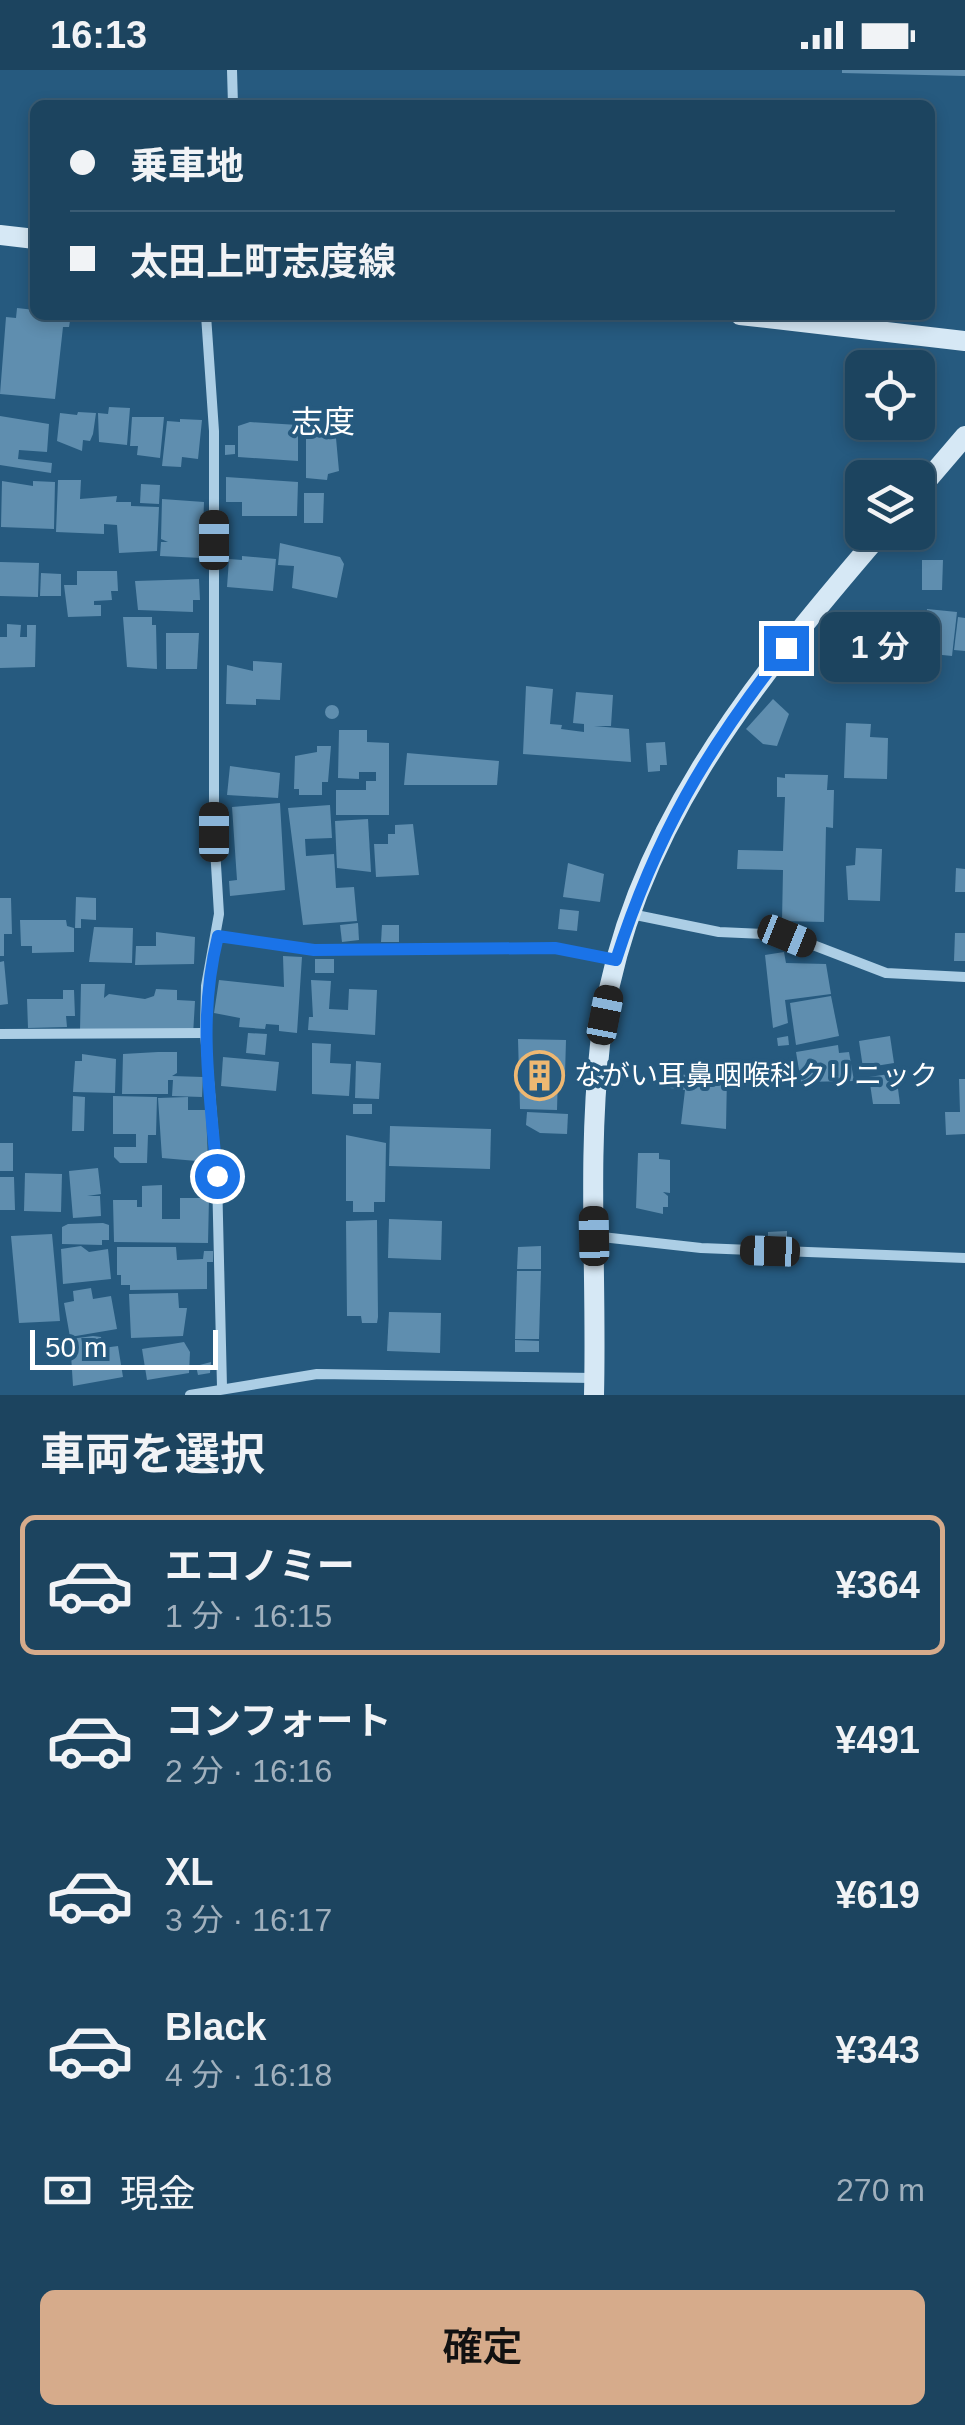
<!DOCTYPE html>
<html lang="ja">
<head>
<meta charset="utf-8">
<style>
  body { margin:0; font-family:Arial,"Noto Sans JP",sans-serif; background:#294e68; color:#f1f3f6; height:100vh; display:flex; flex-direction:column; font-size:38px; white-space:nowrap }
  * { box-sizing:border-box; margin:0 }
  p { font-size:32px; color:#a0b0bd }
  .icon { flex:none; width:55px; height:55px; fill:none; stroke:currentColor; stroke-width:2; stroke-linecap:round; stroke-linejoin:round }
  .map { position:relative; height:1325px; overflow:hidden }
  .side { display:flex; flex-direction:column; background:#1c445f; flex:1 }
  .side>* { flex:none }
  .top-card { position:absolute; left:30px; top:30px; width:905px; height:220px; border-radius:15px; box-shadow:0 5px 15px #0003,0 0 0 2px #3a5c74; display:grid; align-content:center; height:220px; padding:0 40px; background:#1c445f }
  .fabs { position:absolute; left:845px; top:280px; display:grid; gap:20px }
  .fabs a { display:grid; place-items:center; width:90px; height:90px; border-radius:15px; background:#1c445f; box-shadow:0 5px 15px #0003,0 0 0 2px #3a5c74; font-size:50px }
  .scale { position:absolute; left:30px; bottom:25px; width:188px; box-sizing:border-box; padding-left:10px; border:5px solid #fff; border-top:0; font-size:28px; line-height:35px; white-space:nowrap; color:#fff; -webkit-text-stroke:8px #265a7f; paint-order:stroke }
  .end { position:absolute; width:45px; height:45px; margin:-22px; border:12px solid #1a73e8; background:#fff; box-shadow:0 0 0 5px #fff }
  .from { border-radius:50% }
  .bubble { position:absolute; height:70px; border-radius:15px; background:#1c445f; box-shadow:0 5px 15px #0003,0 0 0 2px #3a5c74; font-size:32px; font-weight:600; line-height:70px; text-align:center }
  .car { position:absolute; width:30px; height:60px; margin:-30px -15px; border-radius:12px; box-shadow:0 0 8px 2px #0007; background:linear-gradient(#222 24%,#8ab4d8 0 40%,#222 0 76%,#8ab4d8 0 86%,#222 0) }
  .top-card b { display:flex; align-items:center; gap:35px; height:95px; font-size:38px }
  .top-card b+b { border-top:2px solid #3a5c74 }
  .top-card i { width:25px; height:25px; background:#f1f3f6 }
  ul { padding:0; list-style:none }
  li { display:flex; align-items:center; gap:30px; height:140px; margin:0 20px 15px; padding:0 20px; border:5px solid transparent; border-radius:15px }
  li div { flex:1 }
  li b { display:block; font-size:38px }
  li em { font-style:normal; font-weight:600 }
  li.selected { border-color:#d6ab8b }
  li>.icon { width:90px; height:90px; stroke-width:1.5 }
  h2 { padding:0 40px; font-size:45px; line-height:120px }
  .pay { display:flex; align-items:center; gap:25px; height:110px; padding:0 40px; font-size:38px }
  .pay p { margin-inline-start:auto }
  .primary-button { display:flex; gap:20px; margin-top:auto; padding:20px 40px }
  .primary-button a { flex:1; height:115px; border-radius:15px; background:#d6ab8b; color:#111; font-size:40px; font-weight:600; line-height:115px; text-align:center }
  .status { display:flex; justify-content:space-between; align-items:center; height:70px; padding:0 50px; background:#1c445f; direction:ltr }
  .status svg { height:28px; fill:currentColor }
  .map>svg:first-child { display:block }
  .building { fill:#5f8eaf }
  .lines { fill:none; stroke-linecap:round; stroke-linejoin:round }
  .street { stroke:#accee5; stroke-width:10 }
  .secondary { stroke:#d6e8f5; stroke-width:20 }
  .route { stroke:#1a73e8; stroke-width:12 }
  .labels { text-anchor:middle; stroke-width:8; stroke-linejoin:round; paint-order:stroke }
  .poi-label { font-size:28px; fill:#fff; stroke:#265a7f; text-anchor:start }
  .quarter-label { font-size:32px; fill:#fff; stroke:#265a7f }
</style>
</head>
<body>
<div class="status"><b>16:13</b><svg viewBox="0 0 49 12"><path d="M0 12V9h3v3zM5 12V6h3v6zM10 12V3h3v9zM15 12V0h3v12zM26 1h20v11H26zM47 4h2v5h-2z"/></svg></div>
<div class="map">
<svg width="965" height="1325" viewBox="0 0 965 1325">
  <rect width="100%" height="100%" fill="#265a7f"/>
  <g class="building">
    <polygon points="842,0 965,0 965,6 842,3"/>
    <polygon points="17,238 35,240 35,245 71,245 69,257 63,257 55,329 0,324 6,247 16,248"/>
    <polygon points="109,337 130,338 127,375 99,372 98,343 108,344"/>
    <polygon points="78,342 96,343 93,364 90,371 83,370 82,381 57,371 60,343 77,345"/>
    <rect x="305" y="342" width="9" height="13"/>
    <polygon points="0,346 49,354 47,382 19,380 18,389 52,393 51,403 0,395"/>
    <polygon points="132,347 164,347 160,388 137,385 138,376 130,376"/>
    <polygon points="180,349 202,350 198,389 182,387 181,397 162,396 167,351 180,352"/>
    <polygon points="250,352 298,355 298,391 238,387 238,356"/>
    <polygon points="335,357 339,401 328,404 327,410 306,408 306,358"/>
    <polygon points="225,375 235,375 235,384 225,385"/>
    <polygon points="226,407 298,412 297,446 242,446 242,432 226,432"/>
    <polygon points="58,410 81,410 80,429 117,426 116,432 131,432 131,436 159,437 157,481 119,483 117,455 104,454 104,464 56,462"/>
    <polygon points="2,411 33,416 33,411 55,412 54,459 1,457"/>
    <polygon points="141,414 160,415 159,434 140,433"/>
    <polygon points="304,423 324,423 323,453 304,453"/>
    <polygon points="162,429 204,432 202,488 160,486 161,472 168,472 161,469"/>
    <polygon points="280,473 340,487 344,494 337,528 292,518 294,496 278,495"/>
    <polygon points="242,486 276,489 273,521 227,517 229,489 242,490"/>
    <polygon points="922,490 943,490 942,520 922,520"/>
    <polygon points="0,492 39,493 38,527 0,526"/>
    <polygon points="77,501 117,501 118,521 111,521 112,530 94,531 94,535 101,535 101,546 68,547 64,515 77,515"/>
    <polygon points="41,503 61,504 61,526 40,526"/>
    <polygon points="199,509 200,530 193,530 193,542 138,540 135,511"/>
    <polygon points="927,539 957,542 952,586 923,583"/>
    <polygon points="123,547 152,547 152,555 156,555 157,599 127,597"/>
    <polygon points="958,547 965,548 965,581 954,580"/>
    <polygon points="7,554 21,555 20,567 27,567 27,555 36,555 35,597 0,598 0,567 7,567"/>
    <polygon points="166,563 199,563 197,599 166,599"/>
    <polygon points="253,591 282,593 280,630 256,629 256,635 226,634 227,595 253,601"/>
    <polygon points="526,616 553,619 550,654 562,655 561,659 584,662 584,654 573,653 576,622 613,625 611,656 594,656 629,659 631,692 523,684"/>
    <polygon points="773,629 789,644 777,676 763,674 746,659"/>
    <circle cx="332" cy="642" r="7"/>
    <polygon points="846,653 871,654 870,667 888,668 887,709 844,708"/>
    <polygon points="339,660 367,660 367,672 389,673 389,745 336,745 336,720 366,720 366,711 376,711 376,702 359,702 359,709 338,708"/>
    <polygon points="665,672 667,695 660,695 660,701 648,702 646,673"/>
    <polygon points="317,676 331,676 328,712 322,712 322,725 299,725 299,719 294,719 295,686 317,682"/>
    <polygon points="407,683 499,691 497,715 404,715"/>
    <polygon points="230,696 280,703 278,728 227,725"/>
    <polygon points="785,704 828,705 827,720 834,720 833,758 826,757 824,852 782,851 783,800 737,799 738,780 783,781 785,727 777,727 777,707 785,708"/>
    <polygon points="280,733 285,820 230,826 229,811 237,810 232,737"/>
    <polygon points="330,735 332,768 305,769 306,786 334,784 336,818 354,817 357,851 303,855 288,738"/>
    <polygon points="368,749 371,802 337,798 335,751"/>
    <polygon points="413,754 419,805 376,807 374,774 388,774 388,764 395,764 395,755"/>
    <polygon points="856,778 882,779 880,831 848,830 846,796 855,795"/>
    <polygon points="568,793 604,804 600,832 563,827"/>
    <polygon points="956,798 965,799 965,822 955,822"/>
    <polygon points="76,827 96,828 96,850 81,849 81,858 75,858"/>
    <polygon points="0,828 11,828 12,864 4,864 4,886 0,886"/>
    <polygon points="560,839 579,841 577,861 558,859"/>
    <polygon points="20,850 66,850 67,856 74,858 74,882 32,883 32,876 21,876"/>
    <polygon points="358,853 359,870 342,872 340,855"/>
    <polygon points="382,855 399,855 399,872 381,872"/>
    <polygon points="94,857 133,858 132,893 89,892"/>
    <polygon points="156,862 195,867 194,894 135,895 136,876 156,876"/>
    <polygon points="955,863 965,863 965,891 954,891"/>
    <polygon points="784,882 786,893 826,894 831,924 785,930 788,953 773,958 765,885"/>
    <polygon points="283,886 302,887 297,963 279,961 279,955 266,954 265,959 239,957 240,948 214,943 219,910 284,917"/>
    <rect x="315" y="889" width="19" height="14"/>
    <polygon points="4,891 8,934 0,935 0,892"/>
    <polygon points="311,910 331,911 329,939 348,940 349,919 377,920 375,965 308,960 309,947 313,947"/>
    <polygon points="81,914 105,914 104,928 109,924 145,929 154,926 156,919 177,920 177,930 195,931 193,965 80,961"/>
    <polygon points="63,920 74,920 75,946 66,946 67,957 28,958 27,929 63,929"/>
    <polygon points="831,926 839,966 796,975 790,933"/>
    <polygon points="248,963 267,964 265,985 246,983"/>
    <polygon points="788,966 789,975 778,976 777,968"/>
    <polygon points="890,966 894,993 863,998 859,971"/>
    <polygon points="518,969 566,970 565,1005 558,1004 557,1040 520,1039"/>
    <polygon points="312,973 331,974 330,993 351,994 349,1026 312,1024"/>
    <polygon points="838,975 839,983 849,982 854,1011 801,1012 796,982"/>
    <polygon points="158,982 177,982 177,1003 172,1006 203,1007 202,1027 172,1026 173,1010 168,1010 168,1024 122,1024 123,984"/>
    <polygon points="82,984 116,989 115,1023 73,1022 75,991 82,991"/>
    <polygon points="223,987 279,992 276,1021 221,1016"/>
    <polygon points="356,991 381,993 379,1029 355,1028"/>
    <polygon points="687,1000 727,1005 726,1059 681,1054 685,1020 670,1018 672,1003 686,1005"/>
    <polygon points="896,1003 900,1034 873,1034 869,1007"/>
    <polygon points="959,1009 965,1009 965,1064 946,1065 945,1042 960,1042"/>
    <polygon points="73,1026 85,1027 84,1061 72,1061"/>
    <polygon points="113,1026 157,1027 156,1065 148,1065 147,1093 120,1093 114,1087 114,1077 136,1077 136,1064 113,1064"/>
    <polygon points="188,1027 188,1040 206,1040 208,1092 162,1088 158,1028"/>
    <rect x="353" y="1034" width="19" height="10"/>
    <polygon points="527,1042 568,1044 567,1064 540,1063 526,1055"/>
    <polygon points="390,1056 491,1059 490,1099 389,1096"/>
    <polygon points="346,1065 386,1073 385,1132 374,1132 374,1142 353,1142 353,1131 346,1131"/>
    <rect x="0" y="1073" width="13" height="28"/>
    <polygon points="638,1083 659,1083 659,1089 670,1090 670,1123 663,1122 668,1126 668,1137 663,1137 663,1144 636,1138"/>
    <polygon points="98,1098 101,1124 87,1126 100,1126 101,1146 73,1148 69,1101"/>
    <polygon points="25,1103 62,1104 61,1142 24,1141"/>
    <polygon points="0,1107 14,1107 15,1140 0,1140"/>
    <polygon points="162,1115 162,1149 180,1149 180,1128 209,1128 208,1173 114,1172 113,1130 137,1130 137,1137 142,1137 142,1116"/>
    <polygon points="389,1149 442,1151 441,1190 388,1188"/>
    <polygon points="377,1150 378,1247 377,1253 362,1253 361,1246 347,1246 346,1151"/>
    <polygon points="103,1153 109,1155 109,1170 102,1170 102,1175 62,1174 62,1157 68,1154"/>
    <polygon points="787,1161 787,1176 768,1176 768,1162"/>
    <polygon points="52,1164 60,1251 19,1253 11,1166"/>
    <polygon points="81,1176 89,1182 108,1179 111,1209 63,1214 61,1179"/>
    <polygon points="541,1176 541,1199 517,1199 518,1177"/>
    <polygon points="117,1177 176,1177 177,1190 203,1189 204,1181 213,1181 213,1192 207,1192 207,1219 130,1220 130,1215 121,1215 121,1205 117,1205"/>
    <polygon points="517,1201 541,1201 539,1269 515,1269"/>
    <polygon points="91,1218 93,1229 111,1226 117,1259 70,1267 64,1233 74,1231 73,1221"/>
    <polygon points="178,1223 179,1238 187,1238 183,1266 131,1268 129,1224"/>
    <polygon points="389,1242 441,1243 440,1283 387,1281"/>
    <polygon points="93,1266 101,1267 103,1278 118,1276 123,1307 73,1316 70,1269"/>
    <polygon points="515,1270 539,1271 539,1282 515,1282"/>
    <polygon points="184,1272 190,1282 189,1303 147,1310 142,1279"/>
    <polygon points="211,1292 210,1303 198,1305 196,1296"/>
  </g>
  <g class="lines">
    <g class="street">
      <polyline points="232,0 233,35"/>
      <polyline points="206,245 214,361 214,762 219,844 206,916 205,963 217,1106 222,1317"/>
      <polyline points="631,844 719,862 787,865 886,903 965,907"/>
      <polyline points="218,866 314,880 555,878 616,890"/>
      <polyline points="0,964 205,963"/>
      <polyline points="593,1166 701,1178 965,1188"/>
      <polyline points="190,1325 317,1304 594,1308"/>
    </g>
    <g class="secondary">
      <polyline points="0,165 35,169"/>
      <polyline points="740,245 965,271"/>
      <polyline points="918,421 965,366"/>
      <path d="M 594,1325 C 597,1208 587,1091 600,975 C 622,771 753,612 882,462"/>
    </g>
  </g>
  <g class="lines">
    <path class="route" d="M 217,1106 C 210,1021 197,950 218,866 L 314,880 L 555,878 L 616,890 C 656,765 706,680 786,578"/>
  </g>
  <defs>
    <symbol id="building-ring" viewBox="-11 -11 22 22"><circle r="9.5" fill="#265a7f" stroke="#eeb872" stroke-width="1.5"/><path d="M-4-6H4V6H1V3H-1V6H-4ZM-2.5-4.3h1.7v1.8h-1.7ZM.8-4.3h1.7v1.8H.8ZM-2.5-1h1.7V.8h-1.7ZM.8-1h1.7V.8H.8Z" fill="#eeb872"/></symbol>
  </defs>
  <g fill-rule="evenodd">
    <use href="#building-ring" x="512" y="978" width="55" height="55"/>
  </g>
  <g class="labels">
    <g class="poi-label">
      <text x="574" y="1015">ながい耳鼻咽喉科クリニック</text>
    </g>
    <g class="quarter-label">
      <text x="323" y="363">志度</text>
    </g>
  </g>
</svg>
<div class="fabs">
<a><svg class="icon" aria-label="locate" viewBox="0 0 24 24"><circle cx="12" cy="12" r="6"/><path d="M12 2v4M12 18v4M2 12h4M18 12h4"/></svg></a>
<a><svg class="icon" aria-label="layers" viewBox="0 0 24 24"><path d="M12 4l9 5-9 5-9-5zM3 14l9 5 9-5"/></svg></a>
</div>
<div class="scale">50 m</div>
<i class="end from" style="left:217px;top:1106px"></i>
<i class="end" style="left:786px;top:578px"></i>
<div class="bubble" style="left:820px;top:542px;width:120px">1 分</div>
<i class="car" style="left:214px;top:470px;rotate:0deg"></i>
<i class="car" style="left:214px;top:762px;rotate:0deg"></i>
<i class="car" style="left:787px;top:866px;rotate:112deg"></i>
<i class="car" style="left:605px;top:945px;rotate:11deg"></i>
<i class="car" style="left:594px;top:1166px;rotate:359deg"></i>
<i class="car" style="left:770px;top:1181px;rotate:272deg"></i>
<div class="top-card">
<b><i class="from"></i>乗車地</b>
<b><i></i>太田上町志度線</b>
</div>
</div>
<section class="side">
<h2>車両を選択</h2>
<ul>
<li class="selected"><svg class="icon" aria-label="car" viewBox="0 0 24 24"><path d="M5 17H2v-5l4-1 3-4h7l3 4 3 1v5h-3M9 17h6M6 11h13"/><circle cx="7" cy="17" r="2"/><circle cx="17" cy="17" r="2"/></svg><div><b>エコノミー</b><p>1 分 · 16:15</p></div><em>¥364</em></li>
<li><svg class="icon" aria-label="car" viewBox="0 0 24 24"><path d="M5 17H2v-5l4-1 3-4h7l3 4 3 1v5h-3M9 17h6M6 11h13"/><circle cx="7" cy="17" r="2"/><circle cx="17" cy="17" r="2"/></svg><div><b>コンフォート</b><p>2 分 · 16:16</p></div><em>¥491</em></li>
<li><svg class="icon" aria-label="car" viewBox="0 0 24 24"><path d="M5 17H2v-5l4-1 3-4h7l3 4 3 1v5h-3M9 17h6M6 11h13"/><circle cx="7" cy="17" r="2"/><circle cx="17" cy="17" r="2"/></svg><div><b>XL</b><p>3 分 · 16:17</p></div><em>¥619</em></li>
<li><svg class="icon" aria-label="car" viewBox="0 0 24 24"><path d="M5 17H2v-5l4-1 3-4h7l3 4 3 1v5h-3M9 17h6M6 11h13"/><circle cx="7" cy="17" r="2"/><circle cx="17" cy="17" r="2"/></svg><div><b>Black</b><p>4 分 · 16:18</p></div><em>¥343</em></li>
</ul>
<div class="pay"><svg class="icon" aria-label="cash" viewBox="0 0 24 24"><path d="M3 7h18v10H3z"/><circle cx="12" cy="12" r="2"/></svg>現金<p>270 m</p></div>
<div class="primary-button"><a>確定</a></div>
</section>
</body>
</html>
